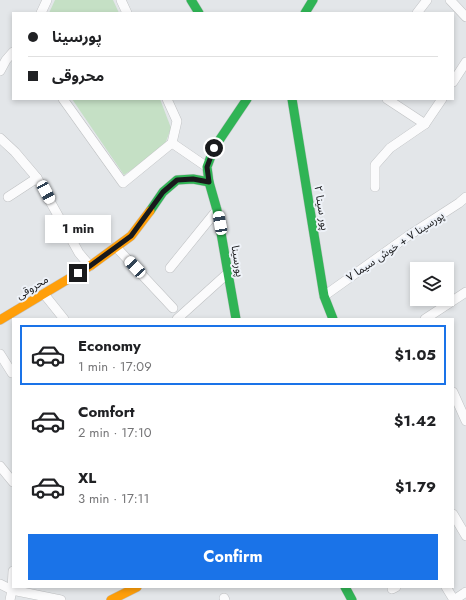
<!DOCTYPE html>
<html lang="en">
<head>
<meta charset="utf-8">
<style>
  body { margin:0; font-family:Jost,"Noto Sans Arabic",sans-serif; background:#f6f6f6; color:#202124; height:100vh; display:flex; flex-direction:column; font-size:15px; white-space:nowrap }
  * { box-sizing:border-box; margin:0 }
  p { font-size:13px; color:#757577 }
  .icon { flex:none; width:22px; height:22px; fill:none; stroke:currentColor; stroke-width:2; stroke-linecap:round; stroke-linejoin:round }
  .map { position:relative; flex:1; overflow:hidden }
  .details { position:absolute; left:12px; top:318px; width:442px; height:270px; display:flex; flex-direction:column; background:#fff; border-radius:0px; box-shadow:0 2px 6px #0003 }
  .details>* { flex:none }
  .guide { position:absolute; left:12px; top:12px; width:442px; height:88px; border-radius:0px; box-shadow:0 2px 6px #0003; display:grid; align-content:center; height:88px; padding:0 16px; background:#fff }
  .tools { position:absolute; left:410px; top:262px; display:grid; gap:8px }
  .tools a { display:grid; place-items:center; width:44px; height:44px; border-radius:0px; background:#fff; box-shadow:0 2px 6px #0003; font-size:20px }
  .end { position:absolute; width:18px; height:18px; margin:-9px; border:5px solid #191a1c; background:#fff; box-shadow:0 0 0 2px #fff }
  .from { border-radius:50% }
  .bubble { position:absolute; height:28px; border-radius:0px; background:#fff; box-shadow:0 2px 6px #0003; font-size:13px; font-weight:700; line-height:28px; text-align:center }
  .car { position:absolute; width:12px; height:24px; margin:-12px -6px; border-radius:5px; box-shadow:0 0 3px 1px #0007; background:linear-gradient(#fff 24%,#345 0 40%,#fff 0 76%,#345 0 86%,#fff 0) }
  .guide b { display:flex; align-items:center; gap:14px; height:38px; font-size:15px }
  .guide b+b { border-top:1px solid #e0e0e0 }
  .guide i { width:10px; height:10px; background:#202124 }
  ul { padding:7px 0 0; list-style:none }
  li { display:flex; align-items:center; gap:12px; height:60px; margin:0 8px 6px; padding:0 8px; border:2px solid transparent; border-radius:0px }
  li div { flex:1 }
  li b { display:block; font-size:15px }
  li em { font-style:normal; font-weight:700 }
  li.selected { border-color:#1a73e8 }
  li>.icon { width:36px; height:36px; stroke-width:1.5 }
  .cta { display:flex; gap:8px; margin-top:auto; padding:8px 16px }
  .cta a { flex:1; height:46px; border-radius:0px; background:#1a73e8; color:#fff; font-size:16px; font-weight:700; line-height:46px; text-align:center }
  .map>svg:first-child { display:block }
  .green { fill:#c5e0c5 }
  .lines { fill:none; stroke-linecap:round; stroke-linejoin:round }
  .street-casing { stroke:#c0c2c4; stroke-width:10 }
  .fast-casing { stroke:#c0c2c4; stroke-width:10 }
  .slow-casing { stroke:#c0c2c4; stroke-width:10 }
  .street { stroke:#fbfbfc; stroke-width:9 }
  .fast { stroke:#30b455; stroke-width:9 }
  .slow { stroke:#ff9f0a; stroke-width:9 }
  .route { stroke:#191a1c; stroke-width:5 }
  .labels { text-anchor:middle; stroke-width:4; stroke-linejoin:round; paint-order:stroke }
  .street-label { font-size:11px; fill:#191a1c; stroke:#eef2f8 }
</style>
</head>
<body>
<div class="map">
<svg width="466" height="600" viewBox="0 0 466 600">
  <rect width="100%" height="100%" fill="#e3e6e9"/>
  <g class="green">
    <polygon points="55,0 113,0 119,13 49,13"/>
    <polygon points="72,99 160,99 171,128 164,147 124,175"/>
  </g>
  <g class="lines">
    <defs>
      <g id="street">
        <polyline points="121,0 127,13"/>
        <polyline points="450,0 466,17"/>
        <polyline points="41,13 47,0"/>
        <polyline points="417,13 427,0"/>
        <polyline points="0,71 6,60 13,52"/>
        <polyline points="453,82 466,62"/>
        <polyline points="63,99 123,183 172,143"/>
        <polyline points="167,99 177,121 172,143"/>
        <polyline points="387,99 425,124"/>
        <polyline points="0,138 15,152 37,178 79,253 90,266"/>
        <polyline points="172,143 207,167"/>
        <polyline points="375,187 375,165 390,148 425,124 442,99"/>
        <polyline points="8,197 37,178"/>
        <polyline points="116,247 173,308"/>
        <polyline points="170,268 217,210"/>
        <polyline points="44,294 64,319"/>
        <polyline points="324,296 408,236 459,203 466,197"/>
        <polyline points="177,319 228,273"/>
        <polyline points="425,319 466,292"/>
        <polyline points="0,354 12,373"/>
        <polyline points="453,392 466,421"/>
        <polyline points="0,466 13,482"/>
        <polyline points="453,514 466,536"/>
        <polyline points="0,584 12,590 61,600"/>
        <polyline points="446,587 454,600"/>
        <polyline points="392,589 396,587"/>
        <polyline points="224,598 225,600"/>
        <polyline points="10,600 12,590 13,571"/>
        <polyline points="454,600 466,592"/>
      </g>
      <g id="fast">
        <polyline points="191,0 199,13"/>
        <polyline points="305,13 313,0"/>
        <polyline points="292,99 324,296 333,319"/>
        <polyline points="150,211 163,192 177,180 193,179 209,182"/>
        <polyline points="236,319 217,210 209,182 207,167 214,148 247,99"/>
        <polyline points="345,587 352,600"/>
      </g>
      <g id="slow">
        <polyline points="0,320 90,266 131,236 150,211"/>
        <polyline points="111,600 137,587"/>
      </g>
    </defs>
    <use href="#street" class="street-casing"/>
    <use href="#fast" class="fast-casing"/>
    <use href="#slow" class="slow-casing"/>
    <use href="#street" class="street"/>
    <use href="#fast" class="fast"/>
    <use href="#slow" class="slow"/>
  </g>
  <g class="lines">
    <polyline class="route" points="78,273 90,266 131,236 163,192 177,180 193,179 209,182 207,167 214,148"/>
  </g>
  <g class="labels">
    <g class="street-label">
      <text transform="translate(322 208) rotate(81)" y="4">پور سینا ۲</text>
      <text transform="translate(395 246) rotate(-34)" y="4">پورسینا ۷ + خوش سیما ۷</text>
      <text transform="translate(238 261) rotate(81)" y="4">پورسینا</text>
      <text transform="translate(32 287) rotate(-31)" y="4">محروقی</text>
    </g>
  </g>
</svg>
<div class="tools">
<a><svg class="icon" aria-label="layers" viewBox="0 0 24 24"><path d="M12 4l9 5-9 5-9-5zM3 14l9 5 9-5"/></svg></a>
</div>
<i class="end from" style="left:214px;top:148px"></i>
<i class="end" style="left:78px;top:273px"></i>
<div class="bubble" style="left:45px;top:215px;width:66px">1 min</div>
<i class="car" style="left:46px;top:192px;rotate:152deg"></i>
<i class="car" style="left:220px;top:223px;rotate:350deg"></i>
<i class="car" style="left:135px;top:267px;rotate:317deg"></i>
<div class="guide">
<b><i class="from"></i>پورسینا</b>
<b><i></i>محروقی</b>
</div>
<section class="details">
<ul>
<li class="selected"><svg class="icon" aria-label="car" viewBox="0 0 24 24"><path d="M5 17H2v-5l4-1 3-4h7l3 4 3 1v5h-3M9 17h6M6 11h13"/><circle cx="7" cy="17" r="2"/><circle cx="17" cy="17" r="2"/></svg><div><b>Economy</b><p>1 min · 17:09</p></div><em>$1.05</em></li>
<li><svg class="icon" aria-label="car" viewBox="0 0 24 24"><path d="M5 17H2v-5l4-1 3-4h7l3 4 3 1v5h-3M9 17h6M6 11h13"/><circle cx="7" cy="17" r="2"/><circle cx="17" cy="17" r="2"/></svg><div><b>Comfort</b><p>2 min · 17:10</p></div><em>$1.42</em></li>
<li><svg class="icon" aria-label="car" viewBox="0 0 24 24"><path d="M5 17H2v-5l4-1 3-4h7l3 4 3 1v5h-3M9 17h6M6 11h13"/><circle cx="7" cy="17" r="2"/><circle cx="17" cy="17" r="2"/></svg><div><b>XL</b><p>3 min · 17:11</p></div><em>$1.79</em></li>
</ul>
<div class="cta"><a>Confirm</a></div>
</section>
</div>
</body>
</html>
